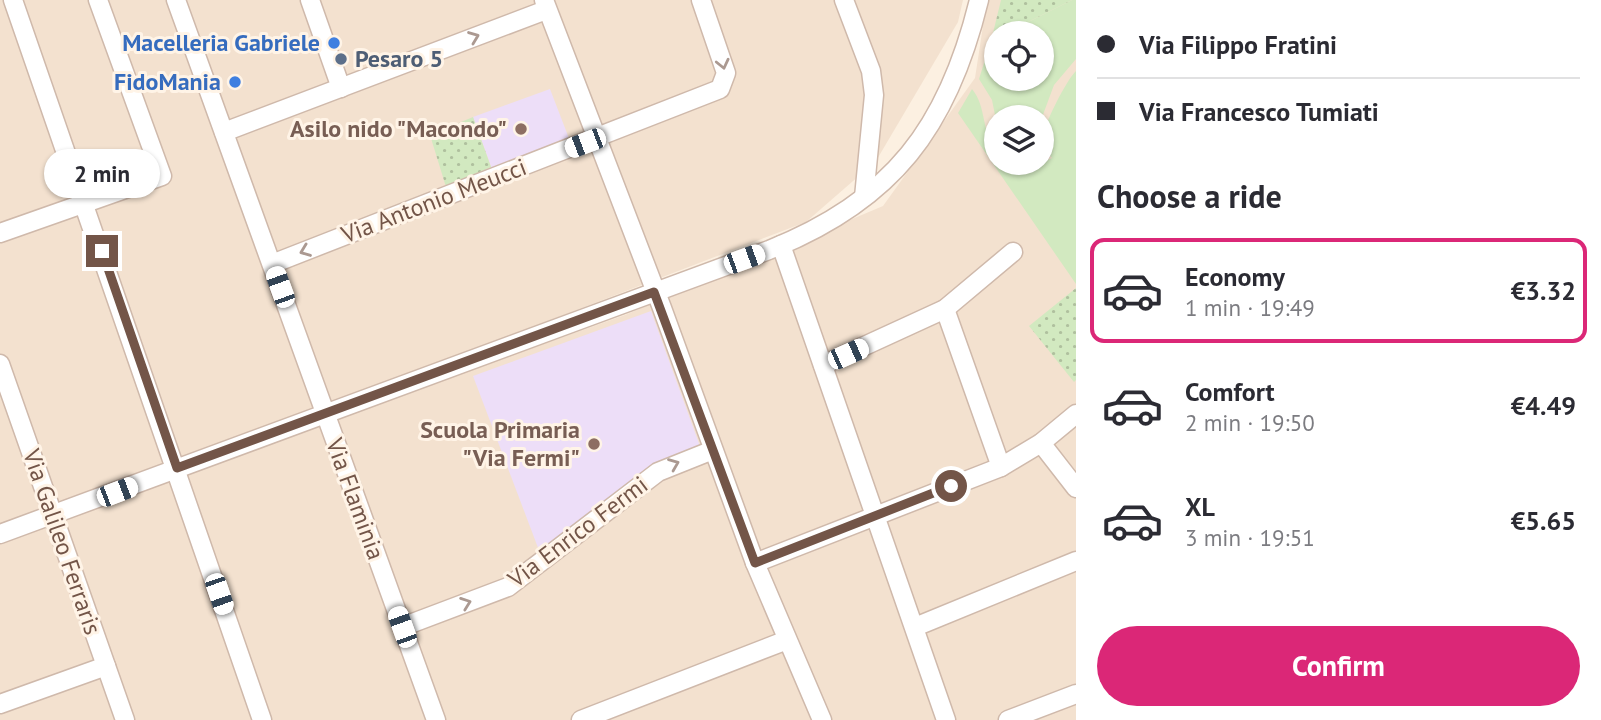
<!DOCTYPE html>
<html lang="en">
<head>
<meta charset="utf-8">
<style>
  body { margin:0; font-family:"PT Sans",sans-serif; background:#f7f7f7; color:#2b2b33; height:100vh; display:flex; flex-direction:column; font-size:26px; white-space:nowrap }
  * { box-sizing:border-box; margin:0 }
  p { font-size:23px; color:#7c7c81 }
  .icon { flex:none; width:38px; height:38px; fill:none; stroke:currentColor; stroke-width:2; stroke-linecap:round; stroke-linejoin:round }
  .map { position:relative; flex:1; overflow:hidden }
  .panel { display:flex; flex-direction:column; background:#fff; width:525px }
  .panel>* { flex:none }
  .top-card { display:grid; align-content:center; height:154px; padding:0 21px; background:#fff }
  .tools { position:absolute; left:984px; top:21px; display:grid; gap:14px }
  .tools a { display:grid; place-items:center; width:70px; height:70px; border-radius:50%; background:#fff; box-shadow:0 2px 5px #0004; font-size:35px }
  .end { position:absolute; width:32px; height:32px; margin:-16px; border:9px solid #735548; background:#fff; box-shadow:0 0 0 4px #fff }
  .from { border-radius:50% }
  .bubble { position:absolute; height:49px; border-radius:24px; background:#fff; box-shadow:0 2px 5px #0004; font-size:23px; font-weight:800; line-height:49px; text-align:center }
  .car { position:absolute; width:21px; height:42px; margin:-21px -10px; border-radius:9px; box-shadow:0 0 5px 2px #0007; background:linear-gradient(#fff 24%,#345 0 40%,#fff 0 76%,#345 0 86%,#fff 0) }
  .top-card b { display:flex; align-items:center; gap:24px; height:66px; font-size:26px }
  .top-card b+b { border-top:2px solid #e1e1e2 }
  .top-card i { width:18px; height:18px; background:#2b2b33 }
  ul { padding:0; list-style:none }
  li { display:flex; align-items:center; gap:21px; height:105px; margin:0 14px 10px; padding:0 7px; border:4px solid transparent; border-radius:14px }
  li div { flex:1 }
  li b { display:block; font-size:26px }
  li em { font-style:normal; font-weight:800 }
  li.active { border-color:#db2777 }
  li>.icon { width:63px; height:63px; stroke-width:1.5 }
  h2 { padding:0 21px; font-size:32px; line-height:84px }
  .button { display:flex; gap:14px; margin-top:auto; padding:14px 21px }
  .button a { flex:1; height:80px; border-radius:42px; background:#db2777; color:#fff; font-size:28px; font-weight:800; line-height:80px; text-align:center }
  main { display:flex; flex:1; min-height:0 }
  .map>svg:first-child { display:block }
  .residential { fill:#f3e1cf; fill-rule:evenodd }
  .education { fill:#eddef8 }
  .grass { fill:#d2e9c0 }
  .park { fill:url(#park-dots) }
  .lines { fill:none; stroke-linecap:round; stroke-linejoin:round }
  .minor-casing { stroke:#cfb9ab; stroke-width:21 }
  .minor { stroke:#fff; stroke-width:18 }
  .oneway { stroke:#ab9991 }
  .route { stroke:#735548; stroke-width:9 }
  .shop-dot { fill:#3f7fe0; stroke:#fff4e7; stroke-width:2.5 }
  .service-dot { fill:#5c6f8a; stroke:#fff4e7; stroke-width:2.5 }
  .education-dot { fill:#8d6e63; stroke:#fff4e7; stroke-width:2.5 }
  .labels { text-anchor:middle; stroke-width:6; stroke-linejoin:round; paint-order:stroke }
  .shop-label { font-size:24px; font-weight:bold; fill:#366cbe; stroke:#fff4e7; text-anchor:end }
  .service-label { font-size:24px; font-weight:bold; fill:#4e5e75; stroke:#fff4e7; text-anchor:start }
  .education-label { font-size:24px; font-weight:bold; fill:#785e54; stroke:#fff4e7; text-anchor:end }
  .street-label { font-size:24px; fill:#735548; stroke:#fff4e7 }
</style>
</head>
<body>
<main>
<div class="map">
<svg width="1076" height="720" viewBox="0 0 1076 720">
  <defs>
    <pattern id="park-dots" width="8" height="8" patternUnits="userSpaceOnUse" patternTransform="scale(1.75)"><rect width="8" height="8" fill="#d2e9c0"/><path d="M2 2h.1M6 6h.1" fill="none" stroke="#afc09e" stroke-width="1.8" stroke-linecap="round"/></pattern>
  </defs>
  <rect width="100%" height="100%" fill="#fcf0e1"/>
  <g class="residential">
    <polygon points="0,0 963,0 958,22 876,161 806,222 39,516 0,526"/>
    <path d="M 987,0 L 1076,0 L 1076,720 L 0,720 L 0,538 L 625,315 L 883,206 L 975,78 ZM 996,33 L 1041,33 L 1041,79 L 996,79 ZM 996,117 L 1041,117 L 1041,163 L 996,163 Z"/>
  </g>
  <g class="education">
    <polygon points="550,89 570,141 493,172 473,117"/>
    <polygon points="651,311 701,449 540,553 473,376"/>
  </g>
  <g class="grass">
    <polygon points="1072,0 1076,0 1076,59 1054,85 1041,120 996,117 996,120 992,100 979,79 991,41 996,38 996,79 1041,79 1041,33 1006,33"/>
    <path d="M 1076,71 L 1076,284 L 958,113 L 972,89 C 987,107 981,132 996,150 L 996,163 L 1041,163 L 1052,158 C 1046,151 1043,147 1043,137 C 1043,126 1067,79 1076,71 Z"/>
  </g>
  <g class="park">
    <polygon points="1001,0 1072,0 1006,33 996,33 996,38 991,41"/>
    <polygon points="473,117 491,167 446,187 430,135"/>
    <polygon points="1076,288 1076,380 1074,382 1029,326"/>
  </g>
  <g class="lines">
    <defs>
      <g id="minor">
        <polyline points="13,0 262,720"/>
        <polyline points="176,0 436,720"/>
        <polyline points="310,0 341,88"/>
        <polyline points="544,0 662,308 755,563 822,720"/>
        <polyline points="844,0 871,71 874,95 864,197"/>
        <polyline points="224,132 546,10"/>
        <polyline points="0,233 162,176 98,0"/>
        <polyline points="781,245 946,720"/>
        <polyline points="272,264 720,89 726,73 701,0"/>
        <polyline points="945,309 1001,467"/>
        <polyline points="0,364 125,720"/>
        <polyline points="823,365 945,309 1013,252"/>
        <polyline points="1041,443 1076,488"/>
        <path d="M 0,534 L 769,250 C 893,201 948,127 979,0"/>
        <polyline points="755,563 1001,467 1041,443 1076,414"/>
        <polyline points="402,627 508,587 658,472 713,450"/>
        <polyline points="915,627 1076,561"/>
        <polyline points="0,704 106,666"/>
        <polyline points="581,720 787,640"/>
        <polyline points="1008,720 1076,694"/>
      </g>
    </defs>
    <use href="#minor" class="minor-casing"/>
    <use href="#minor" class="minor"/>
  </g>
  <defs><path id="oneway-chevron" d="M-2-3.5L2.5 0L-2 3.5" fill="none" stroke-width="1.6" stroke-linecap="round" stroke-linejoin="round" transform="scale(1.75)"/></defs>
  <g class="oneway">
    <use href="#oneway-chevron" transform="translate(474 37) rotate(-21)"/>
    <use href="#oneway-chevron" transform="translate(723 64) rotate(77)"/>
    <use href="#oneway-chevron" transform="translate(305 251) rotate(159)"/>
    <use href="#oneway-chevron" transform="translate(674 464) rotate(-22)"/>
    <use href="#oneway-chevron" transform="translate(466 603) rotate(-20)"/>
  </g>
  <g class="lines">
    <polyline class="route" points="102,251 177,468 654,292 755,563 951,486"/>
  </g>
  <g class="shop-dot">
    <circle cx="334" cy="43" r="7"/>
    <circle cx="235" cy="82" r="7"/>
  </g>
  <circle class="service-dot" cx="341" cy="59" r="7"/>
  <g class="education-dot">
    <circle cx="521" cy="129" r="7"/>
    <circle cx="594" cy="444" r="7"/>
  </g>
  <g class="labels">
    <g class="shop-label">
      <text x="320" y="51">Macelleria Gabriele</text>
      <text x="221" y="90">FidoMania</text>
    </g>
    <g class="service-label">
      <text x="355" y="67">Pesaro 5</text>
    </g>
    <g class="education-label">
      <text x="507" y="137">Asilo nido "Macondo"</text>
      <text x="580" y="438">Scuola Primaria<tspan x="580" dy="28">"Via Fermi"</tspan></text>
    </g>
    <g class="street-label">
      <text transform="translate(434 201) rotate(-21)" y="8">Via Antonio Meucci</text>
      <text transform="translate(355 499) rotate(70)" y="8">Via Flaminia</text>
      <text transform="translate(578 532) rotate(-37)" y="8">Via Enrico Fermi</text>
      <text transform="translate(62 542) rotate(71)" y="8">Via Galileo Ferraris</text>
    </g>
  </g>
</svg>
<div class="tools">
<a><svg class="icon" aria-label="locate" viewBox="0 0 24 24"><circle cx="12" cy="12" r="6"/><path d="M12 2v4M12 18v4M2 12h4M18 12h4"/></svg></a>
<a><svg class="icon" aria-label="layers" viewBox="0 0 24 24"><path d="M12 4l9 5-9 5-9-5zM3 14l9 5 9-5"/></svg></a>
</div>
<i class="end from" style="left:951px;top:486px"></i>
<i class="end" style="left:102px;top:251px"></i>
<div class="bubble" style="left:44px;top:149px;width:116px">2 min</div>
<i class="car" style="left:585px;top:143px;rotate:249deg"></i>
<i class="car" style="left:744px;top:259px;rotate:70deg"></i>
<i class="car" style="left:280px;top:287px;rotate:340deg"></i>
<i class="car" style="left:848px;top:354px;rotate:66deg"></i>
<i class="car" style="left:117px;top:492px;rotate:69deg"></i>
<i class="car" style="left:219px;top:594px;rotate:161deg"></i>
<i class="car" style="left:402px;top:627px;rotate:340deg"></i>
</div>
<section class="panel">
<div class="top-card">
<b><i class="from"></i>Via Filippo Fratini</b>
<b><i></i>Via Francesco Tumiati</b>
</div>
<h2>Choose a ride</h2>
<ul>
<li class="active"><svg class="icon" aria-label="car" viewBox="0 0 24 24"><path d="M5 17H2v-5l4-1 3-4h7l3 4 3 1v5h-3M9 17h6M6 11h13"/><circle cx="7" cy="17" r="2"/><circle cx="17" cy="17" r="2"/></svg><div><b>Economy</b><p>1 min · 19:49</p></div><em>€3.32</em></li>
<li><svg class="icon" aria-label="car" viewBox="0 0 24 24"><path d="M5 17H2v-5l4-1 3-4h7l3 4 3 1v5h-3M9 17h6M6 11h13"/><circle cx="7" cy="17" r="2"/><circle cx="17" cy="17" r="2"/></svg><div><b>Comfort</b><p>2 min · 19:50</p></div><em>€4.49</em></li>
<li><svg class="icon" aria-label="car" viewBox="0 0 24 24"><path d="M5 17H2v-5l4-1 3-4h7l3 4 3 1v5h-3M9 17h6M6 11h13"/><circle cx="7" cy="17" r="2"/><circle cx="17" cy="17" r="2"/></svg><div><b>XL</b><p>3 min · 19:51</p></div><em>€5.65</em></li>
</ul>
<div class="button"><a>Confirm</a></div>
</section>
</main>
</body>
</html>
